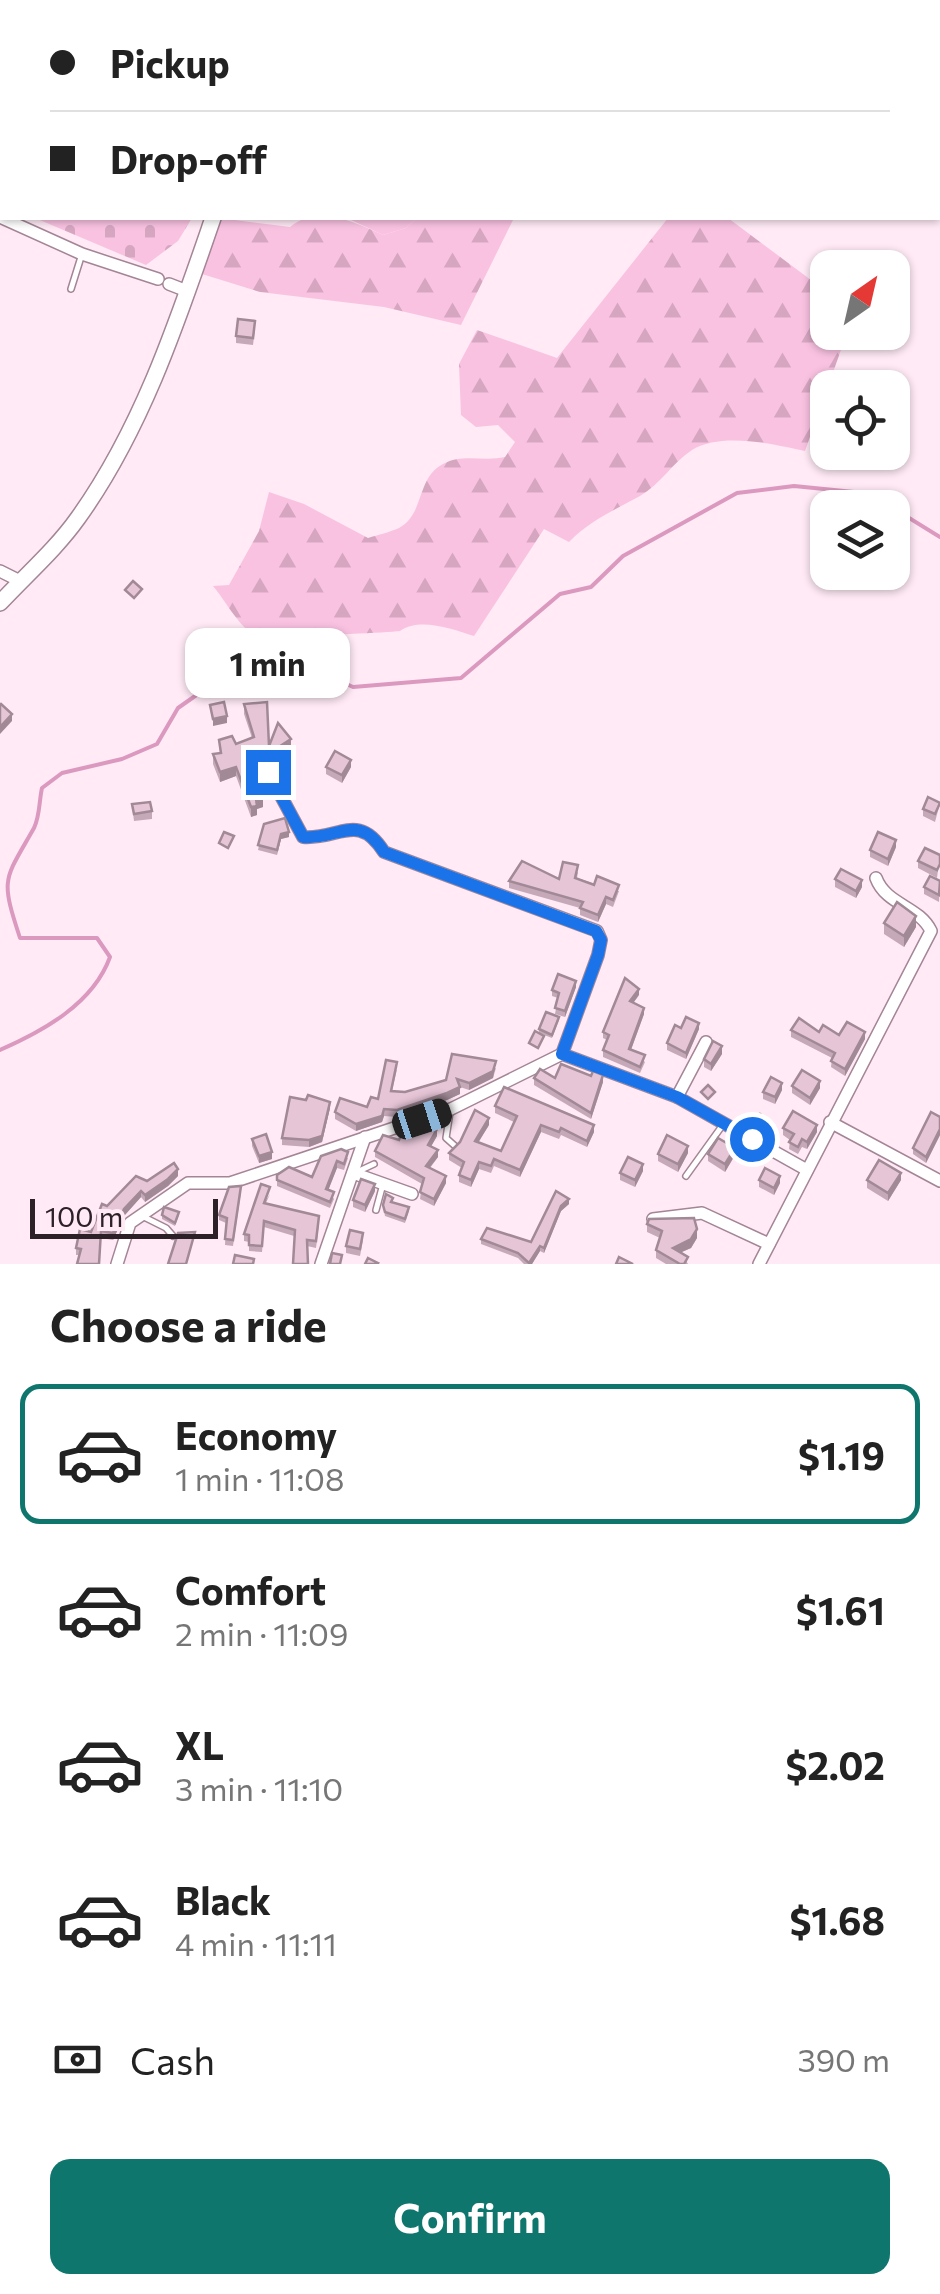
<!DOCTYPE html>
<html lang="en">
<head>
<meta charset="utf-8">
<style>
  body { margin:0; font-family:Commissioner,sans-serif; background:#f2f2f2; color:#222; height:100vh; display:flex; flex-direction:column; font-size:38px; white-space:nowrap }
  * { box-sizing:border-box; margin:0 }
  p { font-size:32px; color:#767676 }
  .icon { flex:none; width:55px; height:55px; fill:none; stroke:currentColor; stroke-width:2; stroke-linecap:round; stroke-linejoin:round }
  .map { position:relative; height:1264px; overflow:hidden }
  .details { display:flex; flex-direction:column; background:#fff; flex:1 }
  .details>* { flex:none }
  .top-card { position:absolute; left:0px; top:0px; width:940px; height:220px; box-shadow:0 2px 8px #0004; display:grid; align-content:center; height:220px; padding:0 50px; background:#fff }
  .needle { width:65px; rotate:34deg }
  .fabs { position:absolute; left:810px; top:250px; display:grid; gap:20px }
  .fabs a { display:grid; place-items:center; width:100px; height:100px; border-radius:20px; background:#fff; box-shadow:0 2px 8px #0004; font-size:50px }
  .scale { position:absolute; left:30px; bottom:25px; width:188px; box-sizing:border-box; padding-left:10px; border:5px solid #2d2128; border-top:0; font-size:28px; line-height:35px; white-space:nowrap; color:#2d2128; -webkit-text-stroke:8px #ffeaf5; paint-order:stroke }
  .end { position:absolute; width:45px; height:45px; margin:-22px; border:12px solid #1a73e8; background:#fff; box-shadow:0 0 0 5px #fff }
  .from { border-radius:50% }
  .bubble { position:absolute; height:70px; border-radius:20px; background:#fff; box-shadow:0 2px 8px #0004; font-size:32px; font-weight:700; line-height:70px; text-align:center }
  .car { position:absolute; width:30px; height:60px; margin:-30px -15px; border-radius:12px; box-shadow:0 0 8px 2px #0007; background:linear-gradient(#222 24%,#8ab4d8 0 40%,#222 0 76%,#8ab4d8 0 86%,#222 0) }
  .top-card b { display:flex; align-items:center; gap:35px; height:95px; font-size:38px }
  .top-card b+b { border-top:2px solid #e0e0e0 }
  .top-card i { width:25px; height:25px; background:#222 }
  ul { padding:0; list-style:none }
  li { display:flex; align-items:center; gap:30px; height:140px; margin:0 20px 15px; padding:0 30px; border:5px solid transparent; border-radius:20px }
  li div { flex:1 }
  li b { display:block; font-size:38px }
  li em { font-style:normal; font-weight:700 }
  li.current { border-color:#0f766e }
  li>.icon { width:90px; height:90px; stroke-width:1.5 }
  h2 { padding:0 50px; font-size:45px; line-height:120px }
  .pay { display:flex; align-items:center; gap:25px; height:110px; padding:0 50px; font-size:38px }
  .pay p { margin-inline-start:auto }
  .cta { display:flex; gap:20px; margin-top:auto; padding:20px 50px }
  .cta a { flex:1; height:115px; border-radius:20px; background:#0f766e; color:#fff; font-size:40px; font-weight:700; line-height:115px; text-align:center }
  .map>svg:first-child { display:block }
  .grass { fill:#f9c2e1 }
  .forest { fill:url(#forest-firs) }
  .cemetery { fill:url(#cemetery-stones) }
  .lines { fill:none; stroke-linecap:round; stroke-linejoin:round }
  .stream { stroke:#db99bf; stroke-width:4 }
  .lane-casing { stroke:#a38596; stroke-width:8 }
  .street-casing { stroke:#a38596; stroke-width:14 }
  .secondary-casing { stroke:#a38596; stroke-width:18 }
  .lane { stroke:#fff; stroke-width:5 }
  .street { stroke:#fff; stroke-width:11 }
  .secondary { stroke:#fff; stroke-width:15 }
  .wall { fill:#c6a9b9 }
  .shaded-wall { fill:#a18a96 }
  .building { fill:#e6c5d7; stroke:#a18a96; stroke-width:2.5 }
  .route { stroke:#1a73e8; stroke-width:12 }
</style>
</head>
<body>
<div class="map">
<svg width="940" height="1264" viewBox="0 0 940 1264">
  <defs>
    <pattern id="forest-firs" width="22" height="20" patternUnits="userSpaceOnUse" patternTransform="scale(2.5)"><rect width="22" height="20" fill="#f9c2e1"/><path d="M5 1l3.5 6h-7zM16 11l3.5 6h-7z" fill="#d6a6c1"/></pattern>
    <pattern id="cemetery-stones" width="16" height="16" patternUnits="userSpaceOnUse" patternTransform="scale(2.5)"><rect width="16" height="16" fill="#f9c2e1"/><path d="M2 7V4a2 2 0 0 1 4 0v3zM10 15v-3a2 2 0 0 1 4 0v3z" fill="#d6a6c1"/></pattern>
  </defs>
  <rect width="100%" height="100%" fill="#ffeaf5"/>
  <polygon class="grass" points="347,218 417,218 406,228 383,235"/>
  <g class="forest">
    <path d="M 219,218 L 290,227 C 317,204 355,222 383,235 L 406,228 L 417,218 L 514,218 L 461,325 L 384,307 L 260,292 L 202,274 Z"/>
    <path d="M 668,218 L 728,218 L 827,292 L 828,332 L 847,333 L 805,451 C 774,444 721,432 692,450 C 672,463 661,484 640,496 C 615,510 590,520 569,542 L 544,529 L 474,636 C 452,629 420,617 400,631 C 380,633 262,639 253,634 C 238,625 225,600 213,586 L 229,585 L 259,531 L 269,492 L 304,504 L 368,538 C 378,535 390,532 399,528 C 425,514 416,478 443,464 C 463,453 483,462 505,457 L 515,442 L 498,425 L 476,427 L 461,415 L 459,364 L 477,330 L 557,358 Z"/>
  </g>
  <g class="cemetery">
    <polygon points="0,0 244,0 2,2 2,203"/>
    <polygon points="35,218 192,218 178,241 146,265"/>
  </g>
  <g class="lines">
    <path class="stream" d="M 0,1050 C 43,1031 93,1004 110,957 L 97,938 L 20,938 C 0,877 4,881 34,828 C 40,816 39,801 42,788 L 62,773 L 122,759 L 157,744 L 178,708 L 245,661 L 287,680 L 329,662 L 340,681 L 353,687 L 461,678 L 560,594 L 591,587 L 623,556 L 737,493 L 794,486 L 854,492 L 880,500 L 940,537"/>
    <defs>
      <g id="lane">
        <polyline points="71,289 81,257"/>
        <polyline points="450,1112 446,1138 455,1146"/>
        <polyline points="359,1171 374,1164"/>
        <polyline points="686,1176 722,1126"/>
        <polyline points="376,1210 383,1184"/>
        <polyline points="142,1216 166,1228 173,1236"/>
      </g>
      <g id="street">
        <polyline points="222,0 223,2"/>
        <polyline points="0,217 82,254 158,279"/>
        <polyline points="169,284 187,291"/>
        <polyline points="0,571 20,581"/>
        <path d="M 268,772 L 303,837 C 339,840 358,811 384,852 L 597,931 L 601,940 L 598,955 L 562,1054"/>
        <polyline points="677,1097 706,1042"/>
        <polyline points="830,1122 940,1181"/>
        <polyline points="353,1173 412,1194"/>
        <polyline points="653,1219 702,1213 769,1244"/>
        <polyline points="117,1264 130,1223 188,1183 230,1183 451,1109 562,1054 677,1097 807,1170"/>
        <polyline points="321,1264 365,1137"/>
        <path d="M 759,1264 L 931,931 C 919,906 886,905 876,878"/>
      </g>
      <g id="secondary">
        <polyline points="387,2 388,0"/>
        <path d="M 0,603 C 26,575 56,549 78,518 C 142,429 178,320 213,218"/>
      </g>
    </defs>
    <use href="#lane" class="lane-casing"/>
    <use href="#street" class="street-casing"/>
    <use href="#secondary" class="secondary-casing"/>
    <use href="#lane" class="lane"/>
    <use href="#street" class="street"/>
    <use href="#secondary" class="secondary"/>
  </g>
  <g class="wall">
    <polygon points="471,0 542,0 542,2 482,2"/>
    <polygon points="255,328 253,345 236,343 236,336"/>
    <polygon points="244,704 269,746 291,749 252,774 255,789 263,807 257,809 257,815 251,817 236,776 220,782 213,764 213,754 220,753 219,740 236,744 252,738 244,714"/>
    <polygon points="326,767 351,767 342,783 326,774"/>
    <polygon points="940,803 935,822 923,816 923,809"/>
    <polygon points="132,804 152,811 152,819 134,821"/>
    <polygon points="264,824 289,837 281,839 277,855 258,850"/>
    <polygon points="896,847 888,866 870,857 870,850"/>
    <polygon points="940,855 937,878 918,868 918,861"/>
    <polygon points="578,872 577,878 619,891 613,907 606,904 598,922 580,915 580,908 509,888 509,881 559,879"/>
    <polygon points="835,879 862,887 856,898 835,887"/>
    <polygon points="940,881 939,902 924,894 924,887"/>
    <polygon points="884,923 916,927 904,947 884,934"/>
    <polygon points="576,987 565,1017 555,1014 558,998 552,996 552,990"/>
    <polygon points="639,995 634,1002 644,1014 631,1050 645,1062 640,1073 603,1057 603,1050 607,1040 603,1038 603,1032"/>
    <polygon points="559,1020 552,1038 539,1033 539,1029"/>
    <polygon points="681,1028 699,1029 686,1059 667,1050 667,1043"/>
    <polygon points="791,1030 819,1032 865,1039 845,1076 831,1067 832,1058 791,1037"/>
    <polygon points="722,1054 711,1071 704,1067 704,1059"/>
    <polygon points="496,1068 493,1078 469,1090 460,1087 460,1094 447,1100 397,1117 384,1116 382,1122 356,1131 335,1119 335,1112 367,1107 378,1099 397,1069 392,1091 405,1092"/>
    <polygon points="534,1078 603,1082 591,1119 534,1085"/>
    <polygon points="792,1086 820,1088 810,1105 792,1093"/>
    <polygon points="782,1090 775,1104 763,1099 763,1092"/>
    <polygon points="495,1106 594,1132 587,1147 561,1135 559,1139 541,1132 520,1177 494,1166 491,1173 479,1169 471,1187 459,1182 459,1175 462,1168 449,1160 449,1153 489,1125 478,1142 501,1151 514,1122 495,1113"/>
    <polygon points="330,1108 322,1142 309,1147 282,1145 282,1138"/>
    <polygon points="940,1117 940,1135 926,1163 913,1154 913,1148"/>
    <polygon points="783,1128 817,1132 807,1149 802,1147 798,1154 789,1149 790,1140 783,1135"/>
    <polygon points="437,1136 431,1146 438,1157 430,1168 446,1183 434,1206 420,1199 422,1184 375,1157 375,1151"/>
    <polygon points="252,1139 272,1159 259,1163 252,1146"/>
    <polygon points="688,1153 678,1172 658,1161 658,1154"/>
    <polygon points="708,1154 735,1155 725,1172 708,1161"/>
    <polygon points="321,1156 348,1158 344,1170 337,1168 328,1190 334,1199 330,1208 277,1186 277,1175 312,1177"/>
    <polygon points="643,1171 635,1187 620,1180 620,1173"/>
    <polygon points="178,1176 168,1186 145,1202 141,1197 124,1216 113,1240 101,1238 79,1255 76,1255 76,1248 91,1232 107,1206 147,1181"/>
    <polygon points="759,1180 780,1183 774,1195 759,1187"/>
    <polygon points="867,1180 901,1180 888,1201 867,1188"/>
    <polygon points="375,1191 365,1212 353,1207 353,1200"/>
    <polygon points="556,1191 569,1204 561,1211 544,1253 540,1251 532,1264 524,1264 518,1258 481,1244 481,1239 531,1242"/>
    <polygon points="241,1192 233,1246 225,1245 226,1223 219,1220 219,1215"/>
    <polygon points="270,1194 266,1203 319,1223 316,1248 307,1246 294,1236 264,1227 262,1252 249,1251 249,1242 244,1241 244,1234"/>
    <polygon points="393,1202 409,1211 405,1223 385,1216 383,1205"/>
    <polygon points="162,1215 179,1215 175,1226 162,1219"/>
    <polygon points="647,1224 697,1238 691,1248 681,1252 688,1264 666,1264 656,1258 656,1250 660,1238 647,1232"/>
    <polygon points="363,1240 360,1256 346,1253 346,1246"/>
  </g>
  <g class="shaded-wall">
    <polygon points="12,714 12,721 0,734 0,727"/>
    <polygon points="227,716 227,723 213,726 213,719"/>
    <polygon points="291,739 291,749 251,775 251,765"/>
    <polygon points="351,760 351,767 342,783 342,775"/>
    <polygon points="236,767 236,776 220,782 220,772"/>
    <polygon points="263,797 263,807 257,809 257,815 251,817 251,807 256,799"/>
    <polygon points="289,832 289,837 281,839 277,855 281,834"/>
    <polygon points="896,840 896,847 888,866 888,859"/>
    <polygon points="862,880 862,887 856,898 856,891"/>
    <polygon points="606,897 606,904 598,922 598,915"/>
    <polygon points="916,916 916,927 904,947 904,936"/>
    <polygon points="576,981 576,987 565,1017 565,1011"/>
    <polygon points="639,989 639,995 630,1007 630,1001"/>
    <polygon points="644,1008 644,1014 629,1055 629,1049"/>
    <polygon points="699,1023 699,1029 686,1059 686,1053"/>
    <polygon points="865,1032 865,1039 845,1076 845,1069"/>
    <polygon points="722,1046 722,1054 711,1071 711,1064"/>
    <polygon points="496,1061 493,1078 469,1090 469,1083"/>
    <polygon points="603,1075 603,1082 591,1119 591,1113"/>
    <polygon points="820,1081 820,1088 810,1105 810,1098"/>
    <polygon points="782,1083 782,1090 775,1104 775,1097"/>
    <polygon points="460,1087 460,1094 447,1100 397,1117 397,1110"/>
    <polygon points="330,1102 330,1108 322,1142 309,1147 309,1140"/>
    <polygon points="384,1109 384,1116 382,1122 356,1131 356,1124"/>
    <polygon points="489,1118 489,1125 475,1148 475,1141"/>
    <polygon points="541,1125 541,1132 520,1177 520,1170"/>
    <polygon points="594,1125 594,1132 587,1147 587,1141"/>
    <polygon points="817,1125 817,1132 807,1149 807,1142"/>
    <polygon points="437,1129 437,1136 428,1152 428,1145"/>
    <polygon points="940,1129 940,1135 926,1163 926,1157"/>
    <polygon points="688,1146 688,1153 678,1172 678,1164"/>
    <polygon points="735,1148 735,1155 725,1172 725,1164"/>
    <polygon points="438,1150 438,1157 426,1172 426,1166"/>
    <polygon points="272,1152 272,1159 259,1163 259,1156"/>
    <polygon points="337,1161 337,1168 326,1196 326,1189"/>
    <polygon points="479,1162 479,1169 471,1187 471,1180"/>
    <polygon points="643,1164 643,1171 635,1187 635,1180"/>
    <polygon points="178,1169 178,1176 168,1186 145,1202 145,1195"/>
    <polygon points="901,1173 901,1180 888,1201 888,1193"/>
    <polygon points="446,1176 446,1183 434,1206 434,1199"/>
    <polygon points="780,1176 780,1183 774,1195 774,1188"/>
    <polygon points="375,1184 375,1191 365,1212 365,1205"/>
    <polygon points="141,1191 141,1197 124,1216 113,1240 113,1233 124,1209"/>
    <polygon points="569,1199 569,1204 561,1211 544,1253 544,1248 561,1206"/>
    <polygon points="697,1229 697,1238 691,1248 673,1256 673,1248"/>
    <polygon points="540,1246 540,1251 532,1264 529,1264"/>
  </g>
  <g class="building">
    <polygon points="490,0 541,0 541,2 500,2"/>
    <polygon points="599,0 613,0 613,2 598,2"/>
    <polygon points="238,319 255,321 253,338 236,336"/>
    <polygon points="133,581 142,589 134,598 125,590"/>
    <polygon points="224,702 227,716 213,719 210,705"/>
    <polygon points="267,702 269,746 278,723 291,739 251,765 255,789 260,787 263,797 256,799 257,806 251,807 236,767 220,772 213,754 221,753 219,740 232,736 236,744 254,737 244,704"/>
    <polygon points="1,704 12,714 0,727 0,705"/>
    <polygon points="335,751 351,760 342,775 326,767"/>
    <polygon points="928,797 940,803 935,814 923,809"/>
    <polygon points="150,802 152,811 134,814 132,804"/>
    <polygon points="285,818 289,832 281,834 277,850 258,845 264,824"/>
    <polygon points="224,832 234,836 228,848 219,843"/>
    <polygon points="878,832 896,840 888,859 870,850"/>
    <polygon points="925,848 940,855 940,864 937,870 918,861"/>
    <polygon points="522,861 559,879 563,862 578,865 575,878 594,885 597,876 619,885 613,900 606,897 598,915 580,908 583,902 509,881"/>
    <polygon points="841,869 862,880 856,891 835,879"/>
    <polygon points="930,876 940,881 939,895 924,887"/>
    <polygon points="897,902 916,916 904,936 884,923"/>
    <polygon points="558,974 576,981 565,1011 555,1008 559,993 552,990"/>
    <polygon points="625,978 639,989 630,1001 644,1008 629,1049 645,1055 640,1067 603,1050 609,1035 603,1032"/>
    <polygon points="546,1012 559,1017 552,1035 539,1029"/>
    <polygon points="686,1017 699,1023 686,1053 667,1043 675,1025 681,1028"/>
    <polygon points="799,1018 819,1032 823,1025 839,1035 847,1022 865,1032 845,1069 831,1061 835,1053 791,1030"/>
    <polygon points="535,1031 544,1036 538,1048 529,1043"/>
    <polygon points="713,1041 722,1046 711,1064 704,1059"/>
    <polygon points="452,1054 496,1061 493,1071 469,1083 457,1079 460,1087 447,1093 397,1110 384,1109 382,1116 356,1124 335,1112 340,1098 367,1107 371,1097 378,1099 386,1060 397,1062 391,1091 405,1092 446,1080"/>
    <polygon points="561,1064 591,1076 593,1071 603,1075 591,1113 534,1078 540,1069 555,1078"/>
    <polygon points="802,1070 820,1081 810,1098 792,1086"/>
    <polygon points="771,1077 782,1083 775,1097 763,1092"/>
    <polygon points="708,1085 715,1092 708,1099 701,1092"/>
    <polygon points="504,1087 594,1125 587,1141 561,1128 559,1132 541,1125 520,1170 494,1159 491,1166 479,1162 471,1180 459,1175 464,1162 449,1153 460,1142 475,1110 489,1118 475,1141 501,1151 517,1116 495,1106"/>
    <polygon points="308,1095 330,1102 322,1136 309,1140 282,1138 290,1097 306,1100"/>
    <polygon points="793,1111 817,1125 807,1142 802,1139 798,1147 789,1142 794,1134 783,1128"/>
    <polygon points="931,1112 940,1117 940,1129 926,1157 913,1148"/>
    <polygon points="760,1114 769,1121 762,1131 752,1125"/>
    <polygon points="423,1121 437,1129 428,1145 438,1150 426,1166 446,1176 434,1199 420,1192 424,1178 375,1151 383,1135 399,1140 404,1128"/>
    <polygon points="266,1134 272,1152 259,1156 252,1139"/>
    <polygon points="667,1135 688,1146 678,1164 658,1154"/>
    <polygon points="718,1138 735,1148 725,1164 708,1154"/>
    <polygon points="341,1149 348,1152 344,1164 337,1161 326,1189 334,1192 330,1202 277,1180 277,1175 289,1167 312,1177 321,1156"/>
    <polygon points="628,1157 643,1164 635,1180 620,1173"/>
    <polygon points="879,1160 901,1173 888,1193 867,1180"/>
    <polygon points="174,1163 178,1169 168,1179 145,1195 141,1191 124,1209 113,1233 101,1231 99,1264 77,1264 81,1249 76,1248 80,1229 91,1232 102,1204 107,1206 136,1176 147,1181"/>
    <polygon points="765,1168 780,1176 774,1188 759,1180"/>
    <polygon points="361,1179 375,1184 365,1205 353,1200"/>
    <polygon points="261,1184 270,1187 264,1203 319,1216 316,1241 307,1240 308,1264 293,1264 295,1230 264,1221 262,1246 249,1245 249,1235 244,1234"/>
    <polygon points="241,1186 233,1240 225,1239 227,1218 219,1215 229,1187"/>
    <polygon points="556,1191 569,1199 561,1206 544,1248 540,1246 529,1263 518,1253 481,1239 487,1228 531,1242"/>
    <polygon points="386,1194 393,1198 391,1202 409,1207 405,1219 385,1212 383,1205"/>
    <polygon points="164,1207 179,1212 175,1223 162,1215"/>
    <polygon points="694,1218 697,1229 691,1239 673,1248 688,1257 684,1264 680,1264 656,1250 662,1231 647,1224 649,1219"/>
    <polygon points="350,1230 363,1233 360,1249 346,1246"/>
    <polygon points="195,1232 186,1264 168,1264 178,1233"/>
    <polygon points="332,1253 342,1255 340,1264 330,1264"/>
    <polygon points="235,1255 254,1259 253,1264 233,1264"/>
    <polygon points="619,1257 633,1264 616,1264"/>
    <polygon points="368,1258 378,1263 377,1264 365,1264"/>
  </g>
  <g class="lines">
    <path class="route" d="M 268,772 L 303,837 C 339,840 358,811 384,852 L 596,931 L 601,940 L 598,955 L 562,1054 L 677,1097 L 752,1139"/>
  </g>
</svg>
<div class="fabs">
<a><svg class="needle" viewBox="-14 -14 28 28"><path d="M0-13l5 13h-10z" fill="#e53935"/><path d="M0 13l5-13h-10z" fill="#767676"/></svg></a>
<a><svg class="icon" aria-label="locate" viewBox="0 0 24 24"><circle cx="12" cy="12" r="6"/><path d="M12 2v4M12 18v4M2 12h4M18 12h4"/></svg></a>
<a><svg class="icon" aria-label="layers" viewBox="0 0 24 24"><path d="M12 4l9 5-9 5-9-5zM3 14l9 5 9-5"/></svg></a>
</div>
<div class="scale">100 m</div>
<i class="end from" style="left:752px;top:1139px"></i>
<i class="end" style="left:268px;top:772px"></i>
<div class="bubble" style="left:185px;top:628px;width:165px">1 min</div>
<i class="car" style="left:422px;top:1119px;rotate:72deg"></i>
<div class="top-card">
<b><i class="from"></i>Pickup</b>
<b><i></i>Drop-off</b>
</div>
</div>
<section class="details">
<h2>Choose a ride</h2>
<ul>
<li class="current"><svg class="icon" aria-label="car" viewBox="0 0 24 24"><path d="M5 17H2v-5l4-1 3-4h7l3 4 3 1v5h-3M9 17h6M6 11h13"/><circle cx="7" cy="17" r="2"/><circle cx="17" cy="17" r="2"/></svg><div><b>Economy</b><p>1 min · 11:08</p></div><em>$1.19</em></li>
<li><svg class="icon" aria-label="car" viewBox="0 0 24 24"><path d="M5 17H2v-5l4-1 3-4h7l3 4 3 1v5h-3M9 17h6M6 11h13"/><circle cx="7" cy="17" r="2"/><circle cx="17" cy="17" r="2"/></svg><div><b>Comfort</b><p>2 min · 11:09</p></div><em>$1.61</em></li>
<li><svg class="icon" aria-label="car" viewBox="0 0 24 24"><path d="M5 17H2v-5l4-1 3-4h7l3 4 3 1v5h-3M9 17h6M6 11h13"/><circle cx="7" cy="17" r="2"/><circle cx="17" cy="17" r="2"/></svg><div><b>XL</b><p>3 min · 11:10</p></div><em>$2.02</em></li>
<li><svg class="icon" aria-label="car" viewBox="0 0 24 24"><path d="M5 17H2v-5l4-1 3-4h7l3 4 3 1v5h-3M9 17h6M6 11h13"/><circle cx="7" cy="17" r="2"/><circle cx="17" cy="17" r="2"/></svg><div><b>Black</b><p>4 min · 11:11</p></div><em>$1.68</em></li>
</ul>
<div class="pay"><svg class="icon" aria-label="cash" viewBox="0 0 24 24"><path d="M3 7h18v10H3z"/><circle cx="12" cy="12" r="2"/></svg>Cash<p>390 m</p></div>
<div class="cta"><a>Confirm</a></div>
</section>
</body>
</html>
